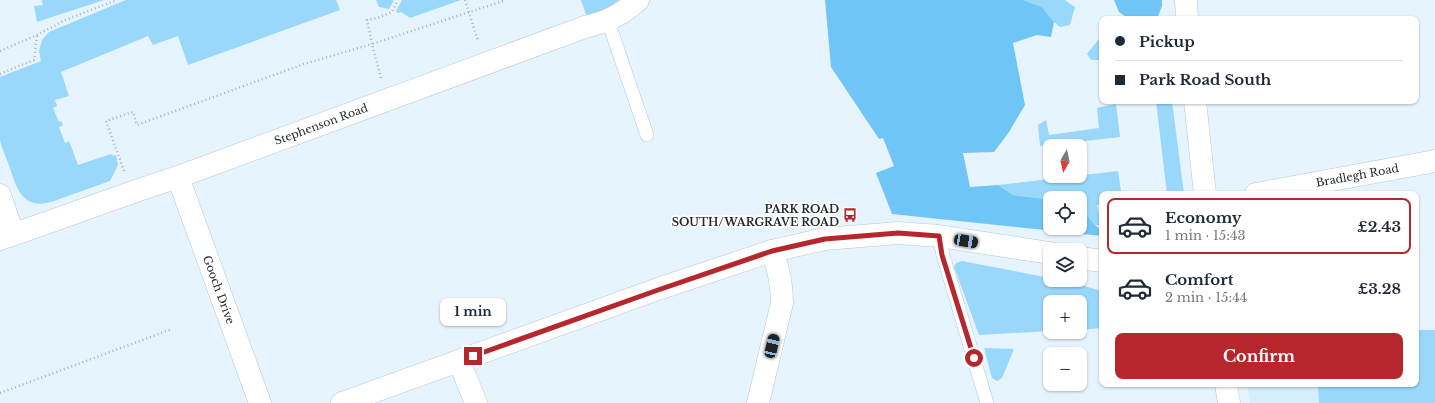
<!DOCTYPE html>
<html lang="en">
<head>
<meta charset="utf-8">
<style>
  body { margin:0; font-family:"Libre Baskerville",serif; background:#f2f2f3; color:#1f2937; height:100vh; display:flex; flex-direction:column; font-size:15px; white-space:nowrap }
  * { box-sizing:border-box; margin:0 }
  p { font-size:13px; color:#747a83 }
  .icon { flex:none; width:22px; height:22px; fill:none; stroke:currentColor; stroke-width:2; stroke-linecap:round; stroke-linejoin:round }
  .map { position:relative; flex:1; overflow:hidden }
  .panel { position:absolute; left:1099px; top:191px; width:320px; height:196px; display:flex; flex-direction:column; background:#fff; border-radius:8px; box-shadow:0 1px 3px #0004 }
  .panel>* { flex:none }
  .top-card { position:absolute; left:1099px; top:16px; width:320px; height:88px; border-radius:8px; box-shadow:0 1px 3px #0004; display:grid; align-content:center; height:88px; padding:0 16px; background:#fff }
  .needle { width:26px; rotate:189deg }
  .fabs { position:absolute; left:1043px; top:139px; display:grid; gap:8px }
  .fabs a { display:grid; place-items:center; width:44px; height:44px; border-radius:8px; background:#fff; box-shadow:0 1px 3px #0004; font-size:20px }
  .end { position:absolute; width:18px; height:18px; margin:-9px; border:5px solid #b6262d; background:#fff; box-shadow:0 0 0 2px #fff }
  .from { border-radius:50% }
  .bubble { position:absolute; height:28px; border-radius:8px; background:#fff; box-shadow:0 1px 3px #0004; font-size:13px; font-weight:800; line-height:28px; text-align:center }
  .car { position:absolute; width:12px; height:24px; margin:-12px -6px; border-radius:5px; box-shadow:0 0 3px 1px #0007; background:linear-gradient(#222 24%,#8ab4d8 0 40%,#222 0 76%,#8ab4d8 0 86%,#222 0) }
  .top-card b { display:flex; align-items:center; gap:14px; height:38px; font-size:15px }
  .top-card b+b { border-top:1px solid #e0e1e3 }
  .top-card i { width:10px; height:10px; background:#1f2937 }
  ul { padding:7px 0 0; list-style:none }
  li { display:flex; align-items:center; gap:12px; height:56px; margin:0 8px 6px; padding:0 8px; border:2px solid transparent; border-radius:8px }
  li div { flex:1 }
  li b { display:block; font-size:15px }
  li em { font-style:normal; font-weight:800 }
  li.current { border-color:#b6262d }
  li>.icon { width:36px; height:36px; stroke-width:1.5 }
  .primary-button { display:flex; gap:8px; margin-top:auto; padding:8px 16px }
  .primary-button a { flex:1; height:46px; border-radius:8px; background:#b6262d; color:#fff; font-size:16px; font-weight:800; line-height:46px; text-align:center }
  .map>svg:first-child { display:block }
  .built { fill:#d5eefd }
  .green { fill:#99d7fb }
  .forest { fill:#6fc6f6 }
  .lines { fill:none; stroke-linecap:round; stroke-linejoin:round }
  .lane-casing { stroke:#b7c8d2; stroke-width:14 }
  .street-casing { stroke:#b7c8d2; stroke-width:23 }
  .secondary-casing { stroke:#b7c8d2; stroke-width:23 }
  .path { stroke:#a9b5bc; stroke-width:2.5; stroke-dasharray:1 3; stroke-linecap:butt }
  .lane { stroke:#fff; stroke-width:13 }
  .street { stroke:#fff; stroke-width:22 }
  .secondary { stroke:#fff; stroke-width:22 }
  .route { stroke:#b6262d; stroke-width:5 }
  .labels { text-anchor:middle; stroke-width:3.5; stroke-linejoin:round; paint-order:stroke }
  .street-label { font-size:11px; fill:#23292d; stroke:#fff }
  .poi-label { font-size:11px; font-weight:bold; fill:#23292d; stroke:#fff; text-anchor:end }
</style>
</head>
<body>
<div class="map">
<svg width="1435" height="403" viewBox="0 0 1435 403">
  <rect width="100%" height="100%" fill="#e6f4fd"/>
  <polygon class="built" points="1416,330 1435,330 1435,403 1250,403 1247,384 1416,384"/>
  <g class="green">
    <polygon points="42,0 104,0 37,22 34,6 43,5"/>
    <path d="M 126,0 L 336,0 L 340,10 L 188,65 L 178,36 L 153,45 L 148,36 L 61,72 L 69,96 L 55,100 L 57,106 L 53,108 L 59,122 L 61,121 L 63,125 L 59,127 L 65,143 L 69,141 L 78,165 L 111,154 L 113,156 L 116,155 L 118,165 L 110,181 L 51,202 C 22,210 16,187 9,165 C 6,157 1,147 0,139 C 0,120 0,96 0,77 L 41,61 L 39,51 L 41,44 L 42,40 L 49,32 Z"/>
    <polygon points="376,0 394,0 389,9 379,7"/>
    <polygon points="402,0 461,0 410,18 401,12 397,13 396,11"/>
    <polygon points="581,0 619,0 605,10 587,17"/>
    <polygon points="1023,0 1065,0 1075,7 1070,25 1060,27 1054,22 1042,7"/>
    <polygon points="1102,35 1102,60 1091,60 1087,54"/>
    <polygon points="1156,101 1172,101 1184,194 1167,194"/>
    <polygon points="1116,104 1120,137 1040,146 1038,125 1046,120 1049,135 1099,128 1097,108"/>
    <polygon points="1118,171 1121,191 1118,191 1118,194 1102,194 1102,204 1097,205 1101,225 1096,225 1087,216 1080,213 1080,198 1050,198 1050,201 1045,199 1013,195 998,185"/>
    <polygon points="962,261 1050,278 1050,280 1066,281 1102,291 1102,328 1080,330 1080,302 1050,302 1050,331 979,335 954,267 956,263"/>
    <polygon points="1416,330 1435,330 1435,403 1319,403 1318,384 1416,384"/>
    <polygon points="984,348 1014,349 1002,378 997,381 992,378"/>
  </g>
  <g class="forest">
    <polygon points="825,0 1023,0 1042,7 1054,22 1051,37 1037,35 1013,43 1025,105 1009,132 994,152 963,153 970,187 998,185 1013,195 1045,199 1050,201 1050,228 1080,228 1080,213 1087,216 1102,232 1102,236 892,214 876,173 894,166 883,138 879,139 831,67"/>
    <polygon points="1114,0 1162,0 1162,6 1157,19 1129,19 1119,12"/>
  </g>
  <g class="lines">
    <defs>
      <g id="lane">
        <polyline points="608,21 647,135"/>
        <polyline points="939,236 943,255 987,403"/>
      </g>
      <g id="street">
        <path id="s1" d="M 178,177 L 260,403"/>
        <path id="s2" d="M 1256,194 L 1435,161"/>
        <polyline points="0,195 13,234"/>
        <path id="s3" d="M 0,239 C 60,219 118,196 178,177 L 585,27 C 606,22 622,15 638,0"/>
        <polyline points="459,361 476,403"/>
        <path d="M 758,403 L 782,303 C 782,285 779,269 772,251"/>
      </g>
      <g id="secondary">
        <polyline points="1186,0 1187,19"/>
        <polyline points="1195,101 1205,194"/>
        <polyline points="1080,258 1102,261"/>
        <polyline points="1226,384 1229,403"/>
        <polyline points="342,403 658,289 772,251 825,239 898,233 939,236 1050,253"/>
      </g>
    </defs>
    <use href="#lane" class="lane-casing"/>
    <use href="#street" class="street-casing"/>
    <use href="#secondary" class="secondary-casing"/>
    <g class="path">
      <polyline points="465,0 478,41"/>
      <polyline points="0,51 37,35 65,20 117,0"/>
      <polyline points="0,74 34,60 37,35"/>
      <polyline points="381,78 372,44 506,0"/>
      <polyline points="124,171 106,121 133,112 137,125 304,64 372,44 367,20 377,18 392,12 398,0"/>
      <polyline points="0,393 172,329"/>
    </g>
    <use href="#lane" class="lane"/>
    <use href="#street" class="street"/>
    <use href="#secondary" class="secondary"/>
  </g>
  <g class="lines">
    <polyline class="route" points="473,356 658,290 772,251 825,239 898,233 939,236 942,255 974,358"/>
  </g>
  <defs>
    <symbol id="bus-bare" viewBox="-9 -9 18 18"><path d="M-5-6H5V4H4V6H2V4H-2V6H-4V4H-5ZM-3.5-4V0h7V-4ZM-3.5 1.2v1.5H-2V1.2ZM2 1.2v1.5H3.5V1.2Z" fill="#b6262d" stroke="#fff" stroke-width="2.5" paint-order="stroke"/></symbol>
  </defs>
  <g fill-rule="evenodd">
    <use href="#bus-bare" x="840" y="205" width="20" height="20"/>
  </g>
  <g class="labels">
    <g class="street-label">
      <text dy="4" stroke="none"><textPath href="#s3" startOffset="341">Stephenson Road</textPath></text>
      <text dy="4" stroke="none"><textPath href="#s2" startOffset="103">Bradlegh Road</textPath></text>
      <text dy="4" stroke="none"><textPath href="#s1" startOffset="120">Gooch Drive</textPath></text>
    </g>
    <g class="poi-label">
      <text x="839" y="213">PARK ROAD<tspan x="839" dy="13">SOUTH/WARGRAVE ROAD</tspan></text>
    </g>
  </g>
</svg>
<div class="fabs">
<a><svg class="needle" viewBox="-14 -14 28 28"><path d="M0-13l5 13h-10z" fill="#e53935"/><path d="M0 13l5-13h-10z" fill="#747a83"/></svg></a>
<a><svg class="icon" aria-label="locate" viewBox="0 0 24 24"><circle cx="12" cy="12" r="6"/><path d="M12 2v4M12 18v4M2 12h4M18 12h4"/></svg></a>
<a><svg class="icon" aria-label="layers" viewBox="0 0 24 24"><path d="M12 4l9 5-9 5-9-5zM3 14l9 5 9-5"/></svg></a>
<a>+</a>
<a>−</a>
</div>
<i class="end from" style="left:974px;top:358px"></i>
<i class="end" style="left:473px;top:356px"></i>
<div class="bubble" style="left:440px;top:298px;width:66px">1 min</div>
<i class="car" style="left:966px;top:241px;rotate:99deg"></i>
<i class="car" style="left:772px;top:346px;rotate:13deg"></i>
<div class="top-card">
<b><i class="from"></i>Pickup</b>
<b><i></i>Park Road South</b>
</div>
<section class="panel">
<ul>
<li class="current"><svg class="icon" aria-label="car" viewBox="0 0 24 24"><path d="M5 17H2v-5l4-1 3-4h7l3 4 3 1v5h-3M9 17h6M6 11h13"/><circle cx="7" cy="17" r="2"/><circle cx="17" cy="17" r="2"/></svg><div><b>Economy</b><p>1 min · 15:43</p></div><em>£2.43</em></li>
<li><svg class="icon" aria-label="car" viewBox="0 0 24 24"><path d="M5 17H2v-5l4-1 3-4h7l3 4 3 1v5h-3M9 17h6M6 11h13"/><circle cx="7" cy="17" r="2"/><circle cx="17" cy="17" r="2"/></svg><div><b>Comfort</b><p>2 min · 15:44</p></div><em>£3.28</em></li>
</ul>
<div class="primary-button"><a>Confirm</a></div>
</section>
</div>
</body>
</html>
